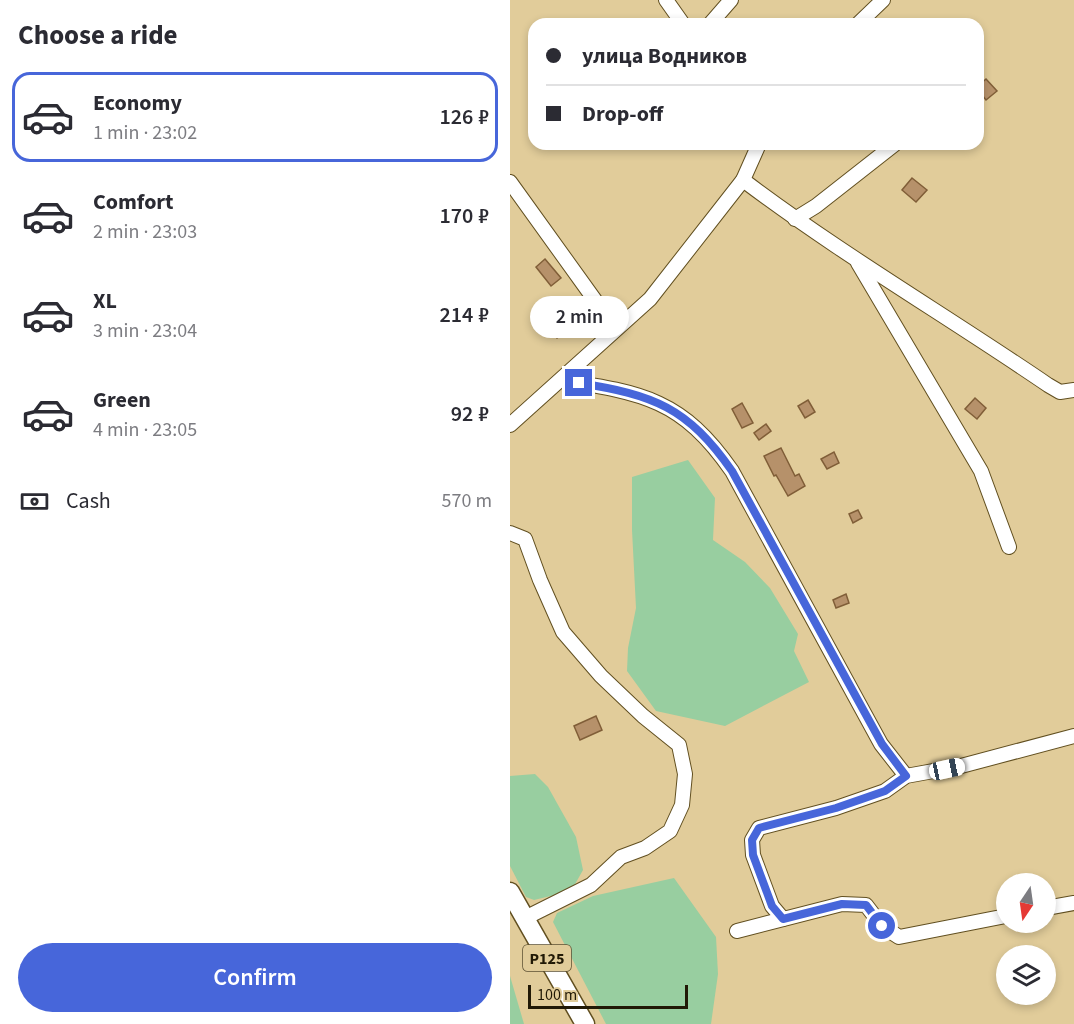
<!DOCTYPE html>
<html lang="en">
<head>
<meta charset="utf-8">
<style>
  body { margin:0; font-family:"Source Sans 3",sans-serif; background:#f7f7f7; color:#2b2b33; height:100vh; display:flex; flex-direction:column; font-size:22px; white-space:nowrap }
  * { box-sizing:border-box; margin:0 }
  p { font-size:20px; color:#7c7c81 }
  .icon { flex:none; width:33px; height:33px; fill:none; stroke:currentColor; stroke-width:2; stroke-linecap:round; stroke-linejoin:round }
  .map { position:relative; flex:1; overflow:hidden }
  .sheet { display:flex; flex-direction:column; background:#fff; width:510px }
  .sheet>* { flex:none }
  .banner { position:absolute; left:18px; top:18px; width:456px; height:132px; border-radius:18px; box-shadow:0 3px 9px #0003; display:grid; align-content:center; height:132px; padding:0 18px; background:#fff }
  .needle { width:39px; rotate:193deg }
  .buttons { position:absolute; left:486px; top:873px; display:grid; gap:12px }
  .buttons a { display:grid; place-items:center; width:60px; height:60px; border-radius:50%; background:#fff; box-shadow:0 3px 9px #0003; font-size:30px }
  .scale { position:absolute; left:18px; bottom:15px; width:160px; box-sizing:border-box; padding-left:6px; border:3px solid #211906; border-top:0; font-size:16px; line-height:21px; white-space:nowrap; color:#211906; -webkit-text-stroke:4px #e1cc9a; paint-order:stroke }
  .end { position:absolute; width:27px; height:27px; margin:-14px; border:8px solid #4766da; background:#fff; box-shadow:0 0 0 3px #fff }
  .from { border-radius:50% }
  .bubble { position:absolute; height:42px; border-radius:21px; background:#fff; box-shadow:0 3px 9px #0003; font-size:20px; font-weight:600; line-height:42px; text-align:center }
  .car { position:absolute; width:18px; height:36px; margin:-18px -9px; border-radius:8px; box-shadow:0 0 4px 2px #0007; background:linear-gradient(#fff 24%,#345 0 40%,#fff 0 76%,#345 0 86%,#fff 0) }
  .banner b { display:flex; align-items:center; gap:21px; height:57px; font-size:22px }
  .banner b+b { border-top:2px solid #e1e1e2 }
  .banner i { width:15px; height:15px; background:#2b2b33 }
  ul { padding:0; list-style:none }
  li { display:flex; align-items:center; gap:18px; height:90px; margin:0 12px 9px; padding:0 6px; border:3px solid transparent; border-radius:18px }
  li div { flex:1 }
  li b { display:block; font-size:22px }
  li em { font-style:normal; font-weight:600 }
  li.active { border-color:#4766da }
  li>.icon { width:54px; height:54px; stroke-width:1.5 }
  h2 { padding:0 18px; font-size:27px; line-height:72px }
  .pay { display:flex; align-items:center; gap:15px; height:66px; padding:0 18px; font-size:22px }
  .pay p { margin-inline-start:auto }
  .cta { display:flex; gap:12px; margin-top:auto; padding:12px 18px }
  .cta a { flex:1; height:69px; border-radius:36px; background:#4766da; color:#fff; font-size:24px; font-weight:600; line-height:69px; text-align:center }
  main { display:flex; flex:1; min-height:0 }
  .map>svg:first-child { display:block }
  .green { fill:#98cea0 }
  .building { fill:#b6916a; stroke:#805e38; stroke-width:1.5 }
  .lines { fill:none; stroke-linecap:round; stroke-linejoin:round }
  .minor-casing { stroke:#614f20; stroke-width:16 }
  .major-casing { stroke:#614f20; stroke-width:21 }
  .minor { stroke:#fff; stroke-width:14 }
  .major { stroke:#fff; stroke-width:18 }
  .route { stroke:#4766da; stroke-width:8 }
  .labels { text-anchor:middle; stroke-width:6; stroke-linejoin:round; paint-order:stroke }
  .shield { fill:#e1cc9a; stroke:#5b4f32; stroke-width:1.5 }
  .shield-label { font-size:16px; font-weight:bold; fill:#211906 }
</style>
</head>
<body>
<main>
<section class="sheet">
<h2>Choose a ride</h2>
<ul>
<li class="active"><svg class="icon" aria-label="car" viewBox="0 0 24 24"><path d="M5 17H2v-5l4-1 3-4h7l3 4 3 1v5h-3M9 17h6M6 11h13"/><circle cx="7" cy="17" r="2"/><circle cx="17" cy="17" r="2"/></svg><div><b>Economy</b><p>1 min · 23:02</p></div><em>126 ₽</em></li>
<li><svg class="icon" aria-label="car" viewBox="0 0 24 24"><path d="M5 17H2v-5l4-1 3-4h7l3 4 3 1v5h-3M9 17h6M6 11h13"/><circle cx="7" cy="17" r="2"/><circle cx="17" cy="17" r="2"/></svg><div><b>Comfort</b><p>2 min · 23:03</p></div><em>170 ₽</em></li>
<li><svg class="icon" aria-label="car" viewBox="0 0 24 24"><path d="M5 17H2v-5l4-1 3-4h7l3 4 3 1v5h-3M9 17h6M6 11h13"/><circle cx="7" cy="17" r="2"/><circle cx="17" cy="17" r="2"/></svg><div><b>XL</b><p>3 min · 23:04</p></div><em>214 ₽</em></li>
<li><svg class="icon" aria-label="car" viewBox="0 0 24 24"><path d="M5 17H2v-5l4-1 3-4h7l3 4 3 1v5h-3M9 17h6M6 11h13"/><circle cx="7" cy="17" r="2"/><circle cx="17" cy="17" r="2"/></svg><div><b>Green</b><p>4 min · 23:05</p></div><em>92 ₽</em></li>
</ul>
<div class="pay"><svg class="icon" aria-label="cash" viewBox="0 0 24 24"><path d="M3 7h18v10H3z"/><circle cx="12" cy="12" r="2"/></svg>Cash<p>570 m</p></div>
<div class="cta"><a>Confirm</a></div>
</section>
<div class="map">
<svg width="564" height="1024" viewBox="0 0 564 1024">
  <rect width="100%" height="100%" fill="#e1cc9a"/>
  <g class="green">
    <polygon points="178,460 205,498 203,540 235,562 260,588 288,634 284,651 299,682 215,726 146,711 117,671 118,648 126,608 122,530 122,477"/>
    <polygon points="25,774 38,787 66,837 73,870 64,886 45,895 24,900 16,897 0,866 0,776"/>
    <polygon points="164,878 206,937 208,974 201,1024 96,1024 43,922 47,913 83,896"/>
    <polygon points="0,976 14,1024 0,1024"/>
  </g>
  <g class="building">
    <polygon points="476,79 487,91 476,100 468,90 468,86"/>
    <polygon points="402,178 417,190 406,202 392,190"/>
    <polygon points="35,259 51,278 41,286 26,267"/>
    <polygon points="62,307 72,320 47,338 38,325"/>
    <polygon points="465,398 476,408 467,419 455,409"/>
    <polygon points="298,400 305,412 295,418 288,406"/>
    <polygon points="232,403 243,423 232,428 222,409"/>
    <polygon points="256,424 261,431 249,440 244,433"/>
    <polygon points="271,448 285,476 289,474 295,486 278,496 266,475 264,476 254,456"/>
    <polygon points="324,452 329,463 317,469 311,459"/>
    <polygon points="348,510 352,518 343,523 339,514"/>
    <polygon points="336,594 339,603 326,608 323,600"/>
    <polygon points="86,716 92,730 70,740 64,726"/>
  </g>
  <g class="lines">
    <defs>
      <g id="minor">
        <polyline points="156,0 173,24"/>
        <polyline points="200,24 221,0"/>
        <polyline points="348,24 373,0"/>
        <path d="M 233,180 C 331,254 437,316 538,385 L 550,392 L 564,390"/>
        <polyline points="0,182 97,317"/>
        <polyline points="285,219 306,206 385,144"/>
        <polyline points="348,263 471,471 499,547"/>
        <path d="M 51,380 C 133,393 172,399 222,471 L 371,744 L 396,776"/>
        <polyline points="0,425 140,299 233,180 249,144"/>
        <polyline points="0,533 15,539 30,580 53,632 91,676 133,716 169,745 175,774 172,805 160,831 135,848 111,857 81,885 15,918"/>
        <polyline points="536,908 564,903"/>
        <polyline points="273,919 262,906 243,855 242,840 249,828 326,808 375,791 396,776 451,766 564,736"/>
        <polyline points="227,931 332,904 356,905 372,926 389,937 496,916"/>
      </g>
      <polyline id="major" points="0,892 75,1024"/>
    </defs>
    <use href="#minor" class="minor-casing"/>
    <use href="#major" class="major-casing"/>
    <use href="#minor" class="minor"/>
    <use href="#major" class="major"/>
  </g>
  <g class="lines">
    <path class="route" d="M 69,383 C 144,395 177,407 222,471 L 372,744 L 396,776 L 375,791 L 326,808 L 249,828 L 242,840 L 243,855 L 262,906 L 273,919 L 332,904 L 356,905 L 372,926"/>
  </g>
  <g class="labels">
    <rect class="shield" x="13" y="945" width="48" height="26" rx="4.5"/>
    <g class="shield-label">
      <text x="37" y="964">Р125</text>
    </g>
  </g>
</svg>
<div class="buttons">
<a><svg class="needle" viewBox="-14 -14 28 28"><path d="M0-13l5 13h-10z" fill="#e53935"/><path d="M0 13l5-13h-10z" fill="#7c7c81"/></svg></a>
<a><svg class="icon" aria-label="layers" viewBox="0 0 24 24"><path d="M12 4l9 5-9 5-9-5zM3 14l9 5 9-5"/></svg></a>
</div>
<div class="scale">100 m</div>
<i class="end from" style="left:372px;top:926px"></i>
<i class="end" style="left:69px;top:383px"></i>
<div class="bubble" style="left:20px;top:296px;width:99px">2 min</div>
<i class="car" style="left:437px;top:769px;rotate:78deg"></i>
<div class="banner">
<b><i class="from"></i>улица Водников</b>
<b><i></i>Drop-off</b>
</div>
</div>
</main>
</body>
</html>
